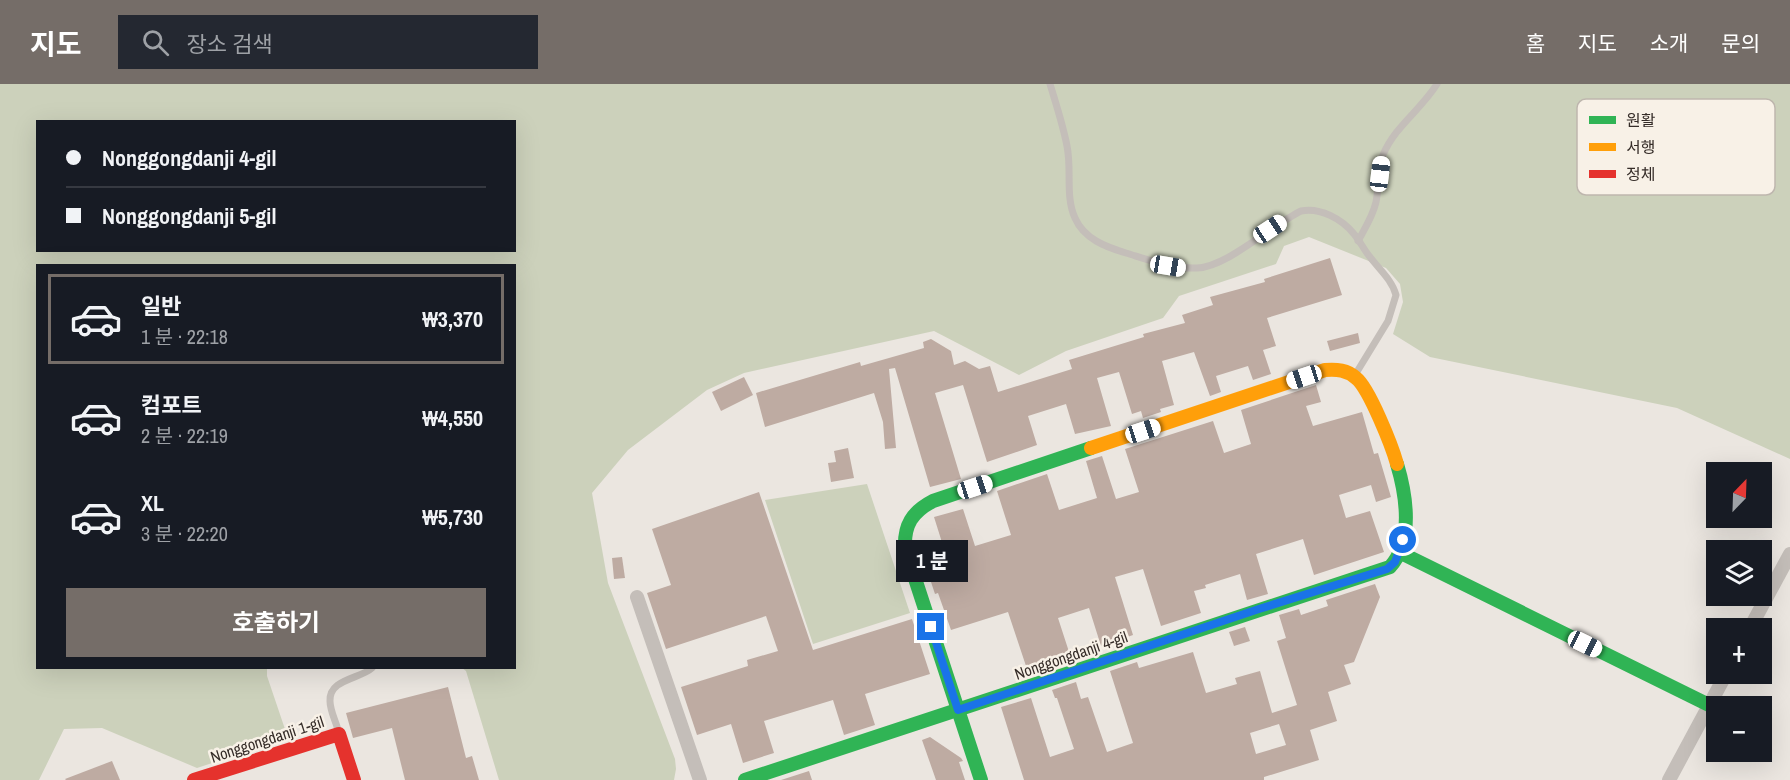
<!DOCTYPE html>
<html lang="ko">
<head>
<meta charset="utf-8">
<style>
  body { margin:0; font-family:"Archivo Narrow","Noto Sans KR",sans-serif; background:#242831; color:#f1f3f6; height:100vh; display:flex; flex-direction:column; font-size:22px; white-space:nowrap }
  * { box-sizing:border-box; margin:0 }
  p { font-size:20px; color:#9ea1a6 }
  .icon { flex:none; width:33px; height:33px; fill:none; stroke:currentColor; stroke-width:2; stroke-linecap:round; stroke-linejoin:round }
  .map { position:relative; flex:1; overflow:hidden }
  .drawer { position:absolute; left:36px; top:180px; width:480px; height:405px; display:flex; flex-direction:column; background:#171b24; border-radius:0px; box-shadow:0 6px 24px #0002 }
  .drawer>* { flex:none }
  .hud { position:absolute; left:36px; top:36px; width:480px; height:132px; border-radius:0px; box-shadow:0 6px 24px #0002; display:grid; align-content:center; height:132px; padding:0 30px; background:#171b24 }
  .needle { width:39px; rotate:23deg }
  .controls { position:absolute; left:1706px; top:378px; display:grid; gap:12px }
  .controls a { display:grid; place-items:center; width:66px; height:66px; border-radius:0px; background:#171b24; box-shadow:0 6px 24px #0002; font-size:30px }
  .end { position:absolute; width:27px; height:27px; margin:-14px; border:8px solid #1a73e8; background:#fff; box-shadow:0 0 0 3px #fff }
  .from { border-radius:50% }
  .bubble { position:absolute; height:42px; border-radius:0px; background:#171b24; box-shadow:0 6px 24px #0002; font-size:20px; font-weight:700; line-height:42px; text-align:center }
  .car { position:absolute; width:18px; height:36px; margin:-18px -9px; border-radius:8px; box-shadow:0 0 4px 2px #0007; background:linear-gradient(#fff 24%,#345 0 40%,#fff 0 76%,#345 0 86%,#fff 0) }
  .hud b { display:flex; align-items:center; gap:21px; height:57px; font-size:22px }
  .hud b+b { border-top:2px solid #363941 }
  .hud i { width:15px; height:15px; background:#f1f3f6 }
  ul { padding:10px 0 0; list-style:none }
  li { display:flex; align-items:center; gap:18px; height:90px; margin:0 12px 9px; padding:0 18px; border:3px solid transparent; border-radius:0px }
  li div { flex:1 }
  li b { display:block; font-size:22px }
  li em { font-style:normal; font-weight:700 }
  li.active { border-color:#756d68 }
  li>.icon { width:54px; height:54px; stroke-width:1.5 }
  .cta { display:flex; gap:12px; margin-top:auto; padding:12px 30px }
  .cta a { flex:1; height:69px; border-radius:0px; background:#756d68; color:#fff; font-size:24px; font-weight:700; line-height:69px; text-align:center }
  header { display:flex; align-items:center; gap:36px; box-sizing:border-box; height:84px; padding:0 30px; background:#756d68; color:#fff }
  header strong { font-size:28px }
  nav { display:flex; gap:33px; margin-inline-start:auto; font-size:21px }
  .search { width:420px; height:54px; background:#242831; display:flex; align-items:center; gap:15px; box-sizing:border-box; padding:0 21px; border-radius:0px; color:#9ea1a6; font-size:22px }
  .map>svg:first-child { display:block }
  .green { fill:#ccd1bb; fill-rule:evenodd }
  .building { fill:#beaba2; fill-rule:evenodd }
  .lines { fill:none; stroke-linecap:round; stroke-linejoin:round }
  .lane { stroke:#c4beb9; stroke-width:7 }
  .street { stroke:#c4beb9; stroke-width:14 }
  .fast { stroke:#30b455; stroke-width:14 }
  .slow { stroke:#ff9f0a; stroke-width:14 }
  .jam { stroke:#e5322d; stroke-width:14 }
  .route { stroke:#1a73e8; stroke-width:8 }
  .labels { text-anchor:middle; stroke-width:5; stroke-linejoin:round; paint-order:stroke }
  .street-label { font-size:16px; fill:#352c28; stroke:#f8f1e7 }
  .key { fill:#f8f1e7; stroke:#beb6ae; stroke-width:1.5 }
  .key-label { font-size:16px; fill:#352c28 }
</style>
</head>
<body>
<header>
<strong>지도</strong>
<div class="search"><svg class="icon" aria-label="search" viewBox="0 0 24 24"><circle cx="10" cy="10" r="6"/><path d="M15 15l6 6"/></svg>장소 검색</div>
<nav><a>홈</a><a>지도</a><a>소개</a><a>문의</a></nav>
</header>
<div class="map">
<svg width="1790" height="696" viewBox="0 0 1790 696">
  <rect width="100%" height="100%" fill="#ebe6e0"/>
  <g class="green">
    <path d="M 0,0 L 1790,0 L 1790,375 L 1677,324 L 1430,273 L 1393,250 L 1403,218 L 1400,200 L 1386,184 L 1309,153 L 1284,162 L 1276,180 L 1179,212 L 1163,234 L 1066,267 L 1019,291 L 934,247 L 744,289 L 707,306 L 628,366 L 592,409 L 608,499 L 675,675 L 676,685 L 674,696 L 499,696 L 466,587 L 462,584 L 514,584 L 514,182 L 38,182 L 38,584 L 267,584 L 267,592 L 288,654 L 197,684 L 102,644 L 64,645 L 39,696 L 0,696 ZM 38,38 L 514,38 L 514,166 L 38,166 Z"/>
    <polygon points="867,400 910,529 813,560 765,416"/>
  </g>
  <g class="building">
    <polygon points="1330,174 1342,211 1267,234 1276,262 1263,266 1271,290 1253,296 1248,282 1216,292 1221,308 1210,312 1194,268 1162,277 1174,321 1160,325 1161,328 1143,334 1141,327 1132,330 1119,288 1097,294 1111,342 1075,350 1066,320 1028,332 1037,361 987,378 963,301 935,309 961,395 930,403 895,284 889,285 896,364 885,365 883,338 874,309 765,343 756,309 860,278 861,282 924,264 923,258 931,255 951,267 954,281 965,277 979,285 990,282 998,308 1072,285 1069,276 1144,253 1143,250 1185,239 1182,231 1213,221 1210,213 1265,198 1264,195"/>
    <polygon points="1358,249 1360,259 1330,267 1327,257"/>
    <polygon points="744,293 753,311 721,327 712,308"/>
    <polygon points="1316,301 1321,318 1306,322 1313,342 1362,328 1374,370 1378,369 1391,413 1376,418 1371,401 1339,411 1346,434 1370,427 1384,468 1314,491 1303,455 1256,470 1268,510 1247,516 1240,490 1205,501 1206,504 1194,507 1201,529 1161,542 1143,485 1115,493 1133,551 1101,562 1089,524 1058,534 1071,574 1028,588 1008,528 951,546 938,509 935,510 931,498 933,498 932,493 951,487 934,433 963,425 975,462 1011,451 997,407 1047,390 1059,426 1097,414 1086,377 1102,372 1116,415 1139,408 1125,365 1213,337 1224,369 1251,360 1241,326"/>
    <polygon points="848,364 854,394 831,398 828,379 836,378 834,367"/>
    <polygon points="759,408 813,566 912,535 930,590 865,610 875,641 844,651 833,616 764,637 774,669 743,679 731,640 697,651 681,603 748,582 747,576 778,567 766,532 666,565 647,509 671,501 652,445"/>
    <polygon points="622,473 625,494 614,495 612,474"/>
    <path d="M 1375,500 L 1380,513 L 1354,578 L 1344,581 L 1351,600 L 1328,608 L 1337,637 L 1310,646 L 1319,676 L 1264,693 L 1264,696 L 1024,696 L 1001,623 L 1031,614 L 1050,673 L 1074,665 L 1057,614 L 1055,614 L 1052,606 L 1076,598 L 1081,615 L 1088,613 L 1107,668 L 1133,659 L 1110,587 L 1137,578 L 1139,584 L 1193,568 L 1206,609 L 1237,600 L 1235,594 L 1260,587 L 1272,629 L 1297,621 L 1277,557 L 1286,554 L 1279,531 L 1299,525 L 1301,531 L 1328,522 L 1326,516 ZM 1279,640 L 1286,661 L 1256,670 L 1250,649 Z"/>
    <polygon points="1245,543 1250,557 1234,562 1229,548"/>
    <polygon points="448,603 466,674 472,672 479,696 405,696 392,644 353,654 346,629"/>
    <polygon points="930,653 961,674 963,677 959,678 965,696 936,696 922,656"/>
    <polygon points="112,677 120,696 66,696 65,695"/>
    <polygon points="809,687 812,696 781,696"/>
  </g>
  <g class="lines">
    <g class="lane">
      <path d="M 1050,0 C 1056,20 1063,41 1067,62 C 1072,86 1065,112 1075,134 C 1084,155 1106,163 1126,169 C 1149,176 1173,185 1197,184 C 1227,183 1272,141 1301,127 C 1320,123 1342,135 1354,150 C 1360,157 1364,166 1370,173 C 1379,185 1392,196 1396,211 L 1388,237 L 1355,291"/>
      <path d="M 1358,157 C 1365,144 1373,132 1376,118 C 1379,103 1378,86 1383,71 C 1395,42 1421,26 1437,0"/>
      <path d="M 339,650 C 337,639 330,628 330,617 C 329,595 360,595 372,584"/>
    </g>
    <g class="street">
      <polyline points="637,513 700,696"/>
      <polyline points="1750,544 1790,470"/>
      <polyline points="1669,696 1726,590"/>
    </g>
    <g class="fast">
      <polyline points="1399,468 1709,621"/>
      <path d="M 745,696 L 1390,483 C 1414,457 1406,410 1397,380"/>
      <path d="M 981,696 L 905,464 C 904,441 912,428 933,417 L 1091,364"/>
    </g>
    <path class="slow" d="M 1091,364 L 1325,286 C 1337,285 1347,286 1356,294 C 1369,304 1392,362 1397,380"/>
    <polyline class="jam" points="194,696 339,650 354,696"/>
  </g>
  <g class="lines">
    <polyline class="route" points="931,543 958,626 1259,525 1387,485 1395,478 1403,456"/>
  </g>
  <g class="labels">
    <g class="street-label">
      <text transform="translate(1071 571) rotate(-19)" y="6">Nonggongdanji 4-gil</text>
      <text transform="translate(267 655) rotate(-18)" y="6">Nonggongdanji 1-gil</text>
    </g>
  </g>
  <rect x="1577" y="15" width="198" height="96" rx="9" class="key"/>
  <rect x="1589" y="32" width="27" height="8" fill="#30b455"/>
  <rect x="1589" y="59" width="27" height="8" fill="#ff9f0a"/>
  <rect x="1589" y="86" width="27" height="8" fill="#e5322d"/>
  <g class="key-label">
    <text x="1626" y="42">원활</text>
    <text x="1626" y="69">서행</text>
    <text x="1626" y="96">정체</text>
  </g>
</svg>
<div class="controls">
<a><svg class="needle" viewBox="-14 -14 28 28"><path d="M0-13l5 13h-10z" fill="#e53935"/><path d="M0 13l5-13h-10z" fill="#9ea1a6"/></svg></a>
<a><svg class="icon" aria-label="layers" viewBox="0 0 24 24"><path d="M12 4l9 5-9 5-9-5zM3 14l9 5 9-5"/></svg></a>
<a>+</a>
<a>−</a>
</div>
<i class="end from" style="left:1403px;top:456px"></i>
<i class="end" style="left:931px;top:543px"></i>
<div class="bubble" style="left:896px;top:456px;width:72px">1 분</div>
<i class="car" style="left:1380px;top:90px;rotate:7deg"></i>
<i class="car" style="left:1270px;top:145px;rotate:57deg"></i>
<i class="car" style="left:1168px;top:182px;rotate:100deg"></i>
<i class="car" style="left:1304px;top:293px;rotate:252deg"></i>
<i class="car" style="left:1143px;top:347px;rotate:72deg"></i>
<i class="car" style="left:975px;top:403px;rotate:72deg"></i>
<i class="car" style="left:1585px;top:560px;rotate:116deg"></i>
<div class="hud">
<b><i class="from"></i>Nonggongdanji 4-gil</b>
<b><i></i>Nonggongdanji 5-gil</b>
</div>
<section class="drawer">
<ul>
<li class="active"><svg class="icon" aria-label="car" viewBox="0 0 24 24"><path d="M5 17H2v-5l4-1 3-4h7l3 4 3 1v5h-3M9 17h6M6 11h13"/><circle cx="7" cy="17" r="2"/><circle cx="17" cy="17" r="2"/></svg><div><b>일반</b><p>1 분 · 22:18</p></div><em>₩3,370</em></li>
<li><svg class="icon" aria-label="car" viewBox="0 0 24 24"><path d="M5 17H2v-5l4-1 3-4h7l3 4 3 1v5h-3M9 17h6M6 11h13"/><circle cx="7" cy="17" r="2"/><circle cx="17" cy="17" r="2"/></svg><div><b>컴포트</b><p>2 분 · 22:19</p></div><em>₩4,550</em></li>
<li><svg class="icon" aria-label="car" viewBox="0 0 24 24"><path d="M5 17H2v-5l4-1 3-4h7l3 4 3 1v5h-3M9 17h6M6 11h13"/><circle cx="7" cy="17" r="2"/><circle cx="17" cy="17" r="2"/></svg><div><b>XL</b><p>3 분 · 22:20</p></div><em>₩5,730</em></li>
</ul>
<div class="cta"><a>호출하기</a></div>
</section>
</div>
</body>
</html>
